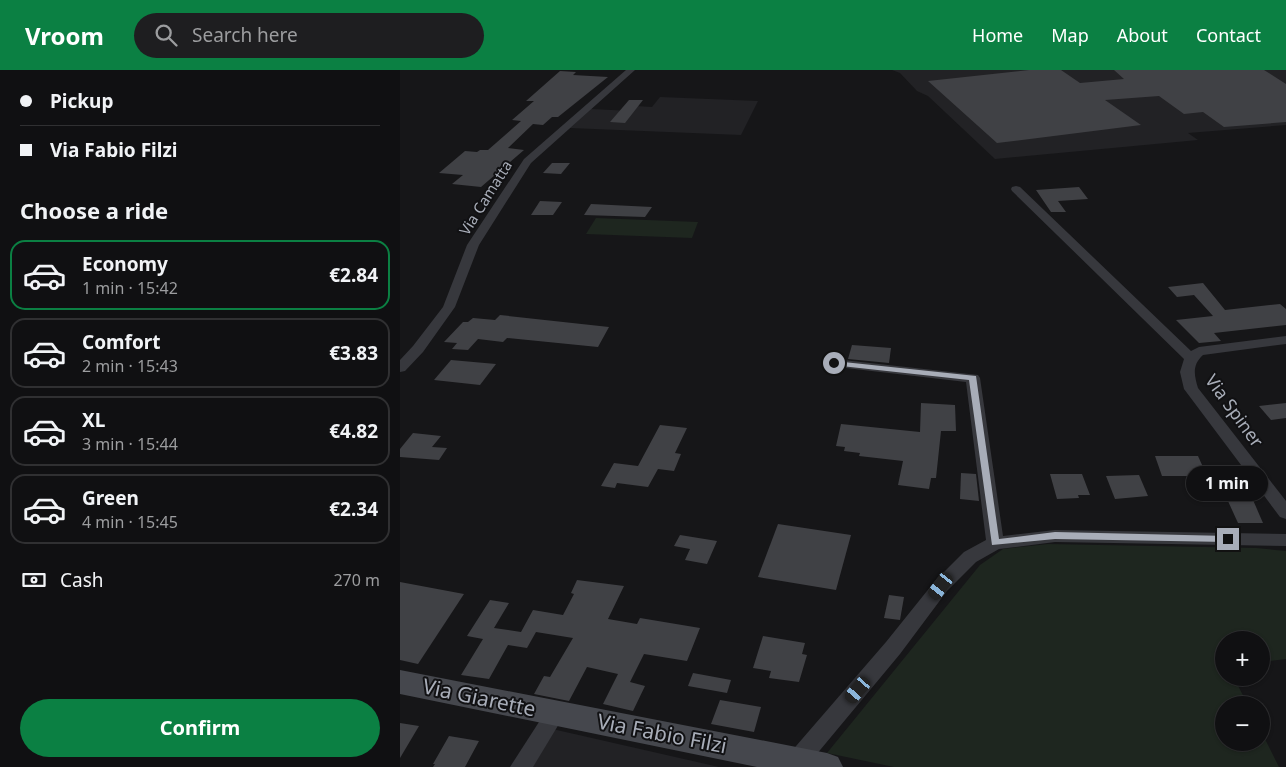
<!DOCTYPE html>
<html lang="en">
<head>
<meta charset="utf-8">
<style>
  body { margin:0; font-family:"Noto Sans",sans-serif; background:#1e1e20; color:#f1f3f6; height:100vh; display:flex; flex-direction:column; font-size:19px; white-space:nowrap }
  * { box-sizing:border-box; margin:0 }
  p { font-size:16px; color:#9c9d9f }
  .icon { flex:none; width:28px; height:28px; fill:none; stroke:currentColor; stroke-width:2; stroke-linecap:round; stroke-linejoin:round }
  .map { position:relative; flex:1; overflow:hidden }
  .drawer { display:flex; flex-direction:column; background:#101012; width:400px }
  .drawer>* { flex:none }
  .guide { display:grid; align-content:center; height:110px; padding:0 20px; background:#101012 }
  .tools { position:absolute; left:815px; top:561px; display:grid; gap:10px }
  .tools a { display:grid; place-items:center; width:55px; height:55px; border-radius:50%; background:#101012; box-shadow:0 1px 4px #0004,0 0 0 1px #303032; font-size:25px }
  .end { position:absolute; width:22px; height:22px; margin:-11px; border:6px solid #a8adb8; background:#111; box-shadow:0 0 0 2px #111 }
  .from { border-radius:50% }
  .bubble { position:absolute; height:35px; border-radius:18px; background:#101012; box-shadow:0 1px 4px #0004,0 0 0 1px #303032; font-size:16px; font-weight:700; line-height:35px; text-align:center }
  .car { position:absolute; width:15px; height:30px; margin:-15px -8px; border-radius:6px; box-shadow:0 0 4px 1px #0007; background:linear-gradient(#222 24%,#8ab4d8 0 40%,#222 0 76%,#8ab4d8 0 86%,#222 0) }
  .guide b { display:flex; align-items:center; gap:18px; height:48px; font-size:19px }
  .guide b+b { border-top:1px solid #303032 }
  .guide i { width:12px; height:12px; background:#f1f3f6 }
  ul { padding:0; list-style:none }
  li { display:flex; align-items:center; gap:15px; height:70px; margin:0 10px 8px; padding:0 10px; border:2px solid #303032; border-radius:15px }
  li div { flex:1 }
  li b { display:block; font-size:19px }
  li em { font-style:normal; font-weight:700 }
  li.selected { border-color:#0b8043 }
  li>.icon { width:45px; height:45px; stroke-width:1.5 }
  h2 { padding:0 20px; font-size:22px; line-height:60px }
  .pay { display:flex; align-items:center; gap:12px; height:55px; padding:0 20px; font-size:19px }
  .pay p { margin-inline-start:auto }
  .cta { display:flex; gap:10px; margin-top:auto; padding:10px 20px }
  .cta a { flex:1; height:58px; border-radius:30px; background:#0b8043; color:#fff; font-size:20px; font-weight:700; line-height:58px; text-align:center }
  header { display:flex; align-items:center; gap:30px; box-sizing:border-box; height:70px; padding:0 25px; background:#0b8043; color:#fff }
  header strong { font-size:24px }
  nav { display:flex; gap:28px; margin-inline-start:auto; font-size:18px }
  .search { width:350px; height:45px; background:#1e1e20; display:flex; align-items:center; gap:12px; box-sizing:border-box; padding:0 18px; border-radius:28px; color:#9c9d9f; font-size:19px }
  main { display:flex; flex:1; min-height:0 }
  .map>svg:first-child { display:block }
  .built { fill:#222225 }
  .green { fill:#1e261f }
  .building { fill:#404145 }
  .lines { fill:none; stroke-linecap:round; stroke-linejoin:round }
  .minor { fill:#37383d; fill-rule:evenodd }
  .secondary { fill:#45474d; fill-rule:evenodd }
  .route { fill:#a8adb8 }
  .labels { text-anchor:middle; stroke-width:4; stroke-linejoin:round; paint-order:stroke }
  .far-street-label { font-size:15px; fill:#a8adb8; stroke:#111113 }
  .street-label { font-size:18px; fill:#a8adb8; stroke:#111113 }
  .near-street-label { font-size:21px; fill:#a8adb8; stroke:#111113 }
</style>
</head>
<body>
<header>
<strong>Vroom</strong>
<div class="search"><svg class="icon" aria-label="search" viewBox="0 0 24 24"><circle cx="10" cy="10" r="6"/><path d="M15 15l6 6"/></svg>Search here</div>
<nav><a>Home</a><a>Map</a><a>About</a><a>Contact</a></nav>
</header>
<main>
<section class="drawer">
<div class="guide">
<b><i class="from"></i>Pickup</b>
<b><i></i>Via Fabio Filzi</b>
</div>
<h2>Choose a ride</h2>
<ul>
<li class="selected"><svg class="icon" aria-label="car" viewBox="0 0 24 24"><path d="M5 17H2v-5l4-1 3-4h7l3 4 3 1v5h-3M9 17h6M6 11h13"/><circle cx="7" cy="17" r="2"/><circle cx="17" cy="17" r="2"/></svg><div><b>Economy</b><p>1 min · 15:42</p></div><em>€2.84</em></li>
<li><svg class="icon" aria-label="car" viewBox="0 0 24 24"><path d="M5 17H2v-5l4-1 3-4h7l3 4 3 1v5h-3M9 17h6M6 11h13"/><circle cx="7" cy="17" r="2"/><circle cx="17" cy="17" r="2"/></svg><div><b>Comfort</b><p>2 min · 15:43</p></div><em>€3.83</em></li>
<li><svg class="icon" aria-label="car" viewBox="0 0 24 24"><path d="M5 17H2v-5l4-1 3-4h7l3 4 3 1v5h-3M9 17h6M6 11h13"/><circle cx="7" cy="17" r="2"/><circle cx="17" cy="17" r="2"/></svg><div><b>XL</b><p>3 min · 15:44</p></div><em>€4.82</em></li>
<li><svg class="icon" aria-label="car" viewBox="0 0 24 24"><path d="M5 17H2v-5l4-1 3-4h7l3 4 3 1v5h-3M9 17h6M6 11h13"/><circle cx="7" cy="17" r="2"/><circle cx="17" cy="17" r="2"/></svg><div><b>Green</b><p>4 min · 15:45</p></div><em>€2.34</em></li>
</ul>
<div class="pay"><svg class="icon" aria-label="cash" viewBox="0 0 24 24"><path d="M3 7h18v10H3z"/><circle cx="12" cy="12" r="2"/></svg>Cash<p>270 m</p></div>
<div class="cta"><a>Confirm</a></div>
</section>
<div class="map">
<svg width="886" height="697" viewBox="0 0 886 697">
  <rect width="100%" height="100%" fill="#161618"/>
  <g class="built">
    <polygon points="492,0 886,0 886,55 788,63 798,70 595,89 528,26 517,21 500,3"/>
    <polygon points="260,27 358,31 341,65 170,58 191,39 232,41 236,36 252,37"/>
    <polygon points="148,658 319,697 123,697"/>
  </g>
  <g class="green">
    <polygon points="196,148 298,152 292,168 186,164"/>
    <polygon points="648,474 856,478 886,481 886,589 861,592 861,570 824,570 824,608 834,608 848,635 824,635 824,672 861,672 861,661 879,697 494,697 427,683 580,495 603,479"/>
  </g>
  <g class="building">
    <polygon points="629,0 661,0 680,13 724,9 714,0 864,0 886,14 886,52 824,57 803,42 784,44 759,26 705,30 741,55 597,73 528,11"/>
    <polygon points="160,1 176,2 173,5 208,7 158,47 152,47 143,55 133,54 108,78 124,80 81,117 52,114 63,105 39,103 65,81 77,82 80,80 88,80 121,51 112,50 134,31 126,31"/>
    <polygon points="229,30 243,30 225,53 210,52"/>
    <polygon points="152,93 170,93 161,104 143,103"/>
    <polygon points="679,117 688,129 658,131 666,142 651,142 636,120"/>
    <polygon points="140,131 162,132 153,145 131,145"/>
    <polygon points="191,134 252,137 245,147 184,145"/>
    <polygon points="803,213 825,240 880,234 886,239 886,255 814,263 821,271 799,273 776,250 813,246 794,225 777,227 768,217"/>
    <polygon points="100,245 209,257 198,277 107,268 103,272 78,269 68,280 52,279 57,273 44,272 63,252 68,252 73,248 95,250"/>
    <polygon points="452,275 491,278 489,293 448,289"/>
    <polygon points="51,290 96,294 80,315 34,310"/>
    <polygon points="521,333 555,335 556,361 541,361 536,408 531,408 529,419 498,415 503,391 459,386 460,383 444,381 445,377 436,376 441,354 520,362"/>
    <polygon points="886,333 886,348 871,350 859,336"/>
    <polygon points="260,355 287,358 275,383 281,384 274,401 258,399 248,417 217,413 215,418 201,416 214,393 238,396"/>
    <polygon points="13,363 41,366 32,377 47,378 39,390 0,387 0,379"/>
    <polygon points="755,386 798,386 807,406 762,406"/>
    <polygon points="561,403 576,404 579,431 560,429"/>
    <polygon points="650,404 682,404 690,425 678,425 679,428 657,429"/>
    <polygon points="739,405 748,426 715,429 706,406"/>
    <polygon points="817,407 843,407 863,453 838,453"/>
    <polygon points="378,454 451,465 436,520 358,507"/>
    <polygon points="280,465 317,471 307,494 285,490 290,479 274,476"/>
    <polygon points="177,510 224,516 208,549 237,554 240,548 300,558 287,591 244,584 230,612 245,616 233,641 203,634 218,604 187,597 169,631 134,624 144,606 150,607 173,568 136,562 127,578 108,575 89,609 61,605 83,569 67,566 90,530 109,533 94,558 121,562 133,540 163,545 174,524 171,523"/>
    <polygon points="0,512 64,524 18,594 0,590"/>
    <polygon points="489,525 504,527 500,550 484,548"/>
    <polygon points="363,566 405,573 402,584 407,585 399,612 369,608 371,601 353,598"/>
    <polygon points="293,603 331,610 327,623 288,616"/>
    <polygon points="320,630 361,637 354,662 311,654"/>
    <polygon points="0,653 19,656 0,688"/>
    <polygon points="49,666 79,671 65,697 33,697 35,694 33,694"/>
  </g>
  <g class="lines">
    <g class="minor">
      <polygon points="226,0 235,0 131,93 79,175 55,237 23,282 5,301 0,302 0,290 13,276 43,237 67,175 124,89"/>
      <path d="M 616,116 L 620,117 L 791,281 L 799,277 L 886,266 L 886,274 L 803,285 C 792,295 794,305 798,318 L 886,431 L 886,449 L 880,447 L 784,319 L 780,302 L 784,289 L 612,121 L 611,119 L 612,117 Z"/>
      <polygon points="434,289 578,305 580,308 603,466 655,460 886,464 886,476 655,472 599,479 576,492 547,521 500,584 406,697 390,697 387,690 390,683 486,572 535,511 564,482 586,470 566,312 429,296 427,293"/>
      <polygon points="155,635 162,638 165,644 133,697 110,697 148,638"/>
    </g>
    <polygon class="secondary" points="0,600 427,683 438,687 443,697 357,697 0,624"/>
  </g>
  <polygon class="route" points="434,291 576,306 599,469 655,462 828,466 833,469 828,472 655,469 592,475 569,310 432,295 431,293"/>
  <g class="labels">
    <g class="far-street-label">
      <text transform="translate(86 128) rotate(-58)" y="5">Via Camatta</text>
    </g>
    <g class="street-label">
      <text transform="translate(834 341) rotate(54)" y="6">Via Spiner</text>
    </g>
    <g class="near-street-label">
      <text transform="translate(79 628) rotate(12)" y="7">Via Giarette</text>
      <text transform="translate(262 664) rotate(11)" y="7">Via Fabio Filzi</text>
    </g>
  </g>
</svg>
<div class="tools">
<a>+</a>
<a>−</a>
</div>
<i class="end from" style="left:434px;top:293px"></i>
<i class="end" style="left:828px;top:469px"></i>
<div class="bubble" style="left:786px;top:396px;width:82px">1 min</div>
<i class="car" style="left:541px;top:516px;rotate:217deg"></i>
<i class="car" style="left:458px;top:620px;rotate:221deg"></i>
</div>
</main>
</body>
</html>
